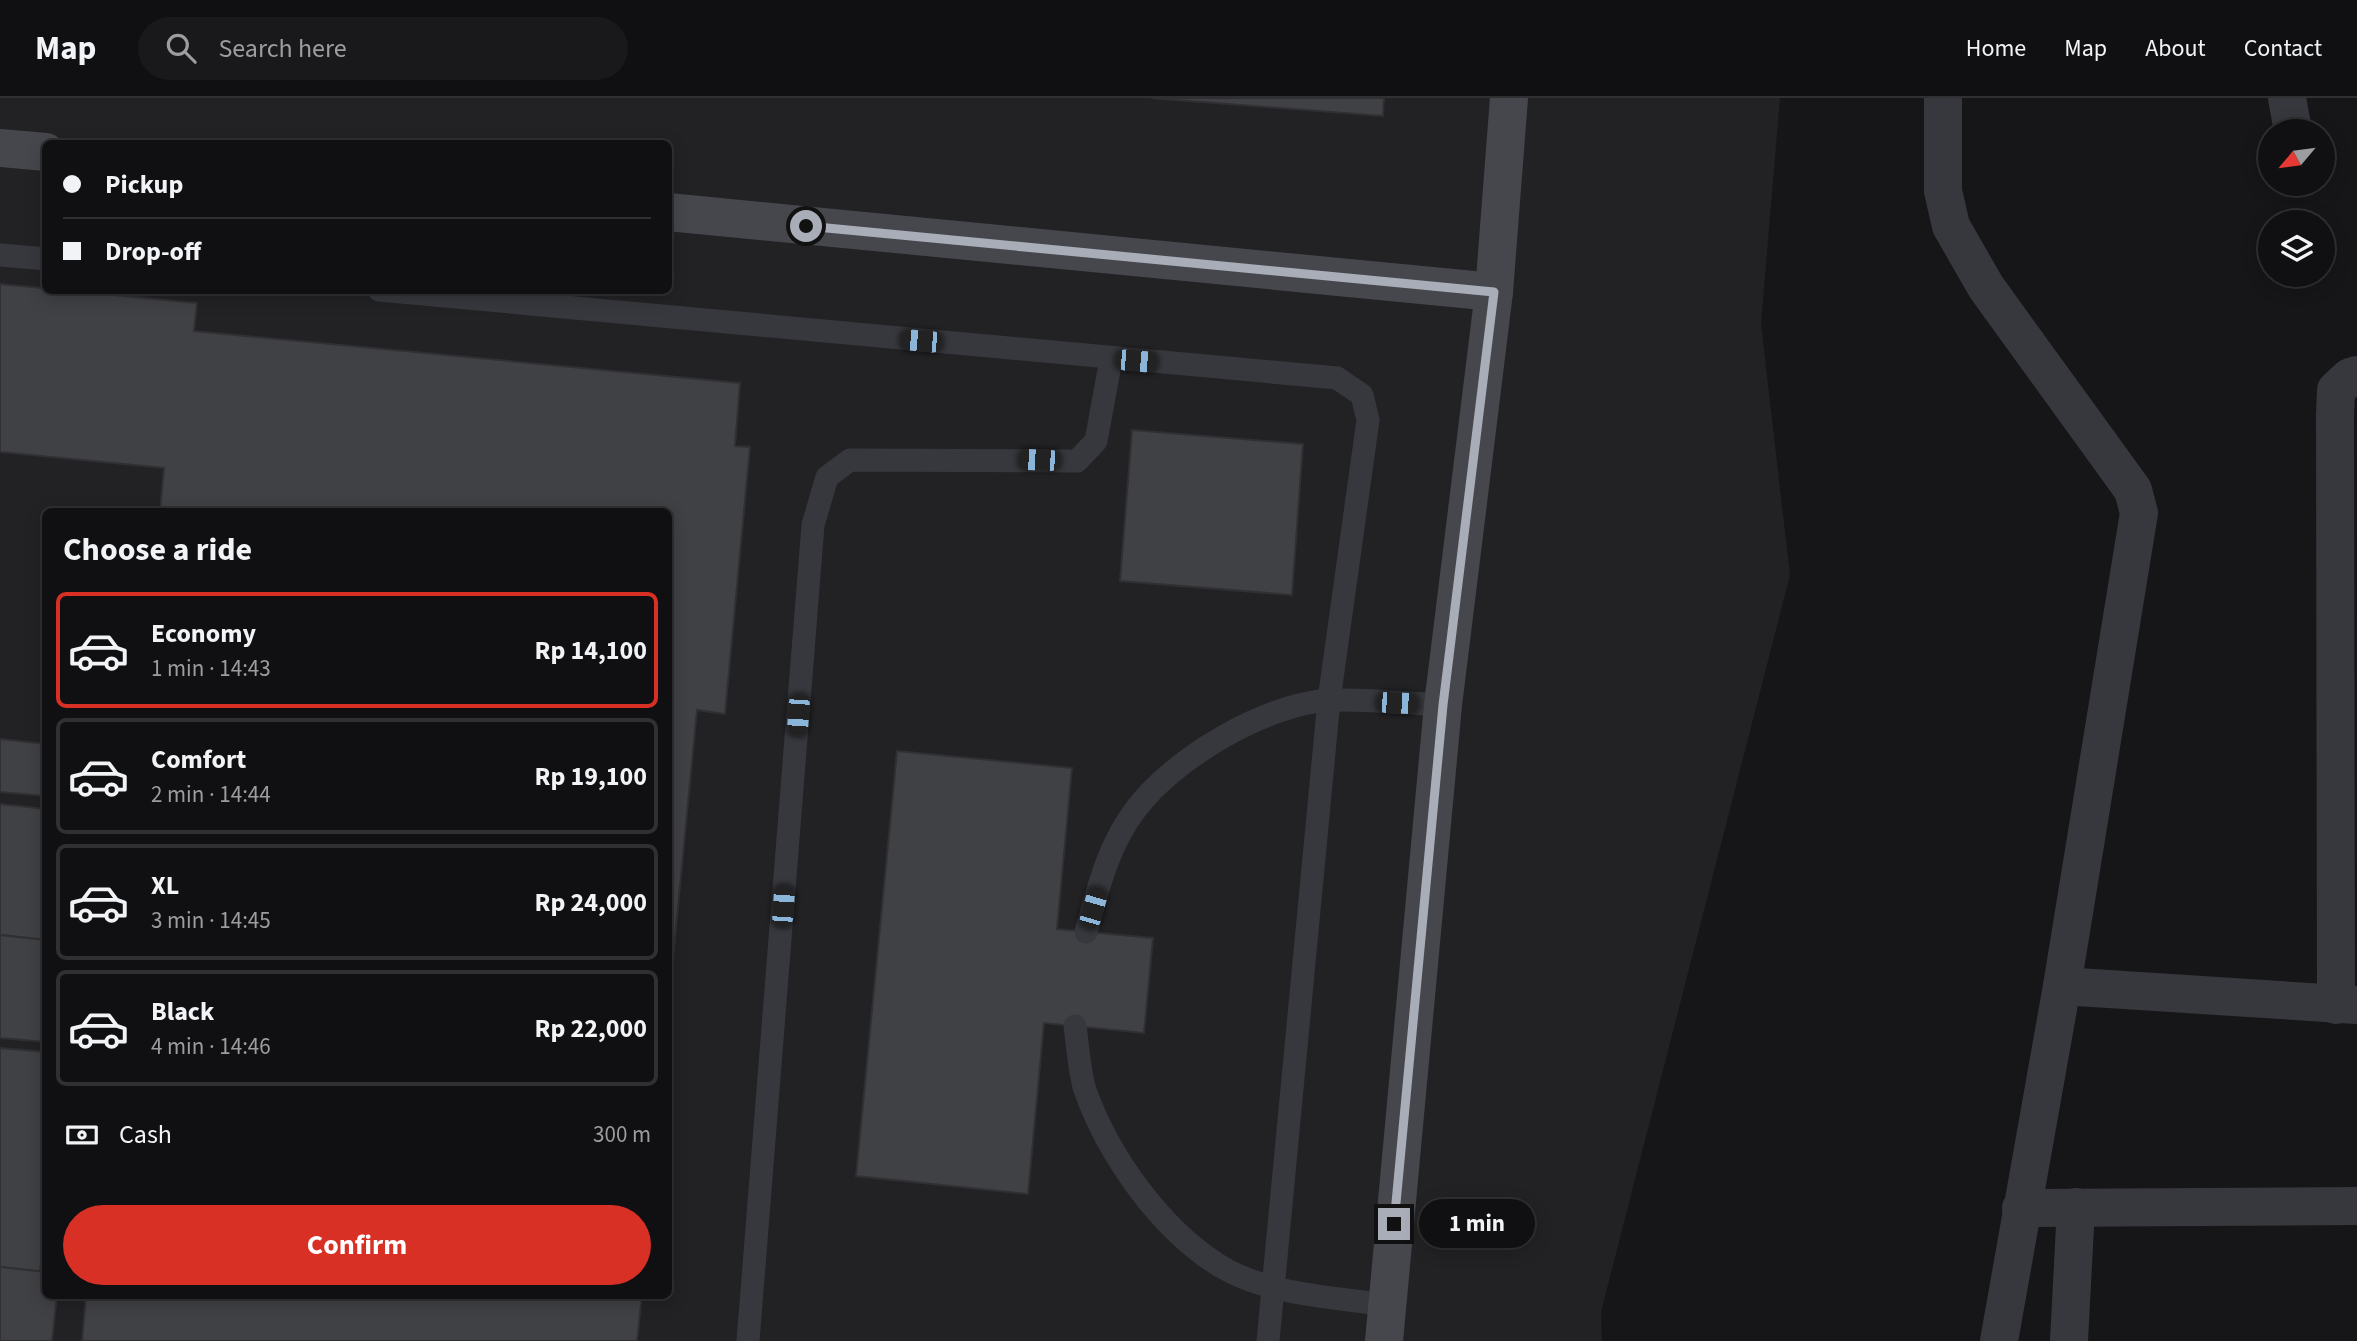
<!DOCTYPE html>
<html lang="en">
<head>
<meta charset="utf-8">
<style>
  body { margin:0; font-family:"Source Sans 3",sans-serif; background:#19191b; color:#f1f3f6; height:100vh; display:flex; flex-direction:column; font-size:26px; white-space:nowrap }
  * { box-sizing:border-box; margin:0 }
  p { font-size:23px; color:#9c9d9f }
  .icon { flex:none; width:38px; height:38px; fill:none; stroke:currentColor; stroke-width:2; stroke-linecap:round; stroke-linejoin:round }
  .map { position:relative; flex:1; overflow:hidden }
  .drawer { position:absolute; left:42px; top:410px; width:630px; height:791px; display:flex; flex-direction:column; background:#101012; border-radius:10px; box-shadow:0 4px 18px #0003,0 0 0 2px #303032 }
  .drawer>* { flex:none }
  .top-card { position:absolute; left:42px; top:42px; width:630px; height:154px; border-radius:10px; box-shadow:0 4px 18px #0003,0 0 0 2px #303032; display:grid; align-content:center; height:154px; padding:0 21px; background:#101012 }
  .needle { width:46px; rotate:241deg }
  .controls { position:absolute; left:2258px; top:21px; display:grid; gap:14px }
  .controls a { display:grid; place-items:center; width:77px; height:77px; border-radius:50%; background:#101012; box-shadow:0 4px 18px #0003,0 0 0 2px #303032; font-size:35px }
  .end { position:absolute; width:32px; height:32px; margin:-16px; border:9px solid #a8adb8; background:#111; box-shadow:0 0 0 4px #111 }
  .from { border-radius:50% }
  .bubble { position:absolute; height:49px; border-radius:24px; background:#101012; box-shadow:0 4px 18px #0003,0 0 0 2px #303032; font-size:23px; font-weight:700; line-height:49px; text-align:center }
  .car { position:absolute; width:21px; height:42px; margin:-21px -10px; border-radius:9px; box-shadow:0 0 5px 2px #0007; background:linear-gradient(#222 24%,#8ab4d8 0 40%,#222 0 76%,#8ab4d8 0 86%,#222 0) }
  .top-card b { display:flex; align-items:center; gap:24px; height:66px; font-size:26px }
  .top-card b+b { border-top:2px solid #303032 }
  .top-card i { width:18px; height:18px; background:#f1f3f6 }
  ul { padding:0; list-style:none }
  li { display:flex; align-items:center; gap:21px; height:116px; margin:0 14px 10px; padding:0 7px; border:4px solid #303032; border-radius:10px }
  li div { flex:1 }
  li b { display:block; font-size:26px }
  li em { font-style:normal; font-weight:700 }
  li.active { border-color:#d93025 }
  li>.icon { width:63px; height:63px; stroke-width:1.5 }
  h2 { padding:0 21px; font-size:32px; line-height:84px }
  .pay { display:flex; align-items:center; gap:18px; height:77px; padding:0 21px; font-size:26px }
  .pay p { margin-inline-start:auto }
  .button { display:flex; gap:14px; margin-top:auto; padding:14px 21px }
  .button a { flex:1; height:80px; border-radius:42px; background:#d93025; color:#fff; font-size:28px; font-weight:700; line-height:80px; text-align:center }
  header { display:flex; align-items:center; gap:42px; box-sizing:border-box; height:98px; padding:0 35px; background:#101012; border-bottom:2px solid #303032 }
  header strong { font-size:33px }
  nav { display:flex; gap:38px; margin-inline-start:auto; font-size:24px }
  .search { width:490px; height:63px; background:#19191b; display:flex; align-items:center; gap:18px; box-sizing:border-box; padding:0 24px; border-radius:38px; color:#9c9d9f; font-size:26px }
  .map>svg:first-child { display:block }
  .built { fill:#222225; fill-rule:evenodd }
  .building { fill:#404145; stroke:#303034; stroke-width:2 }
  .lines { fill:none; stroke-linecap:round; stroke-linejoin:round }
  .lane { stroke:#37383d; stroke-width:23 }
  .street { stroke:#37383d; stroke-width:38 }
  .secondary { stroke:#45474d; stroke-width:38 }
  .route { stroke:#a8adb8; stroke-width:9 }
</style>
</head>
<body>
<header>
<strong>Map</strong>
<div class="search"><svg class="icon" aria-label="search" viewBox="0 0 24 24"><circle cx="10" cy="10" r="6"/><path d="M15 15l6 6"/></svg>Search here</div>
<nav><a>Home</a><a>Map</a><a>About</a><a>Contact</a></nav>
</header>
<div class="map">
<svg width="2357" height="1243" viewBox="0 0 2357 1243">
  <rect width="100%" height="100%" fill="#161618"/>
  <path class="built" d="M 0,0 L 1780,0 L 1761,226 L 1790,477 L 1601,1214 L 1602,1243 L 0,1243 ZM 46,46 L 668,46 L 668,192 L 46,192 ZM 46,413 L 668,413 L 668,1197 L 46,1197 Z"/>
  <g class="building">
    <polygon points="1151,0 1384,0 1383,18"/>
    <polygon points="0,186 197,205 194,233 740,285 735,348 750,349 725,616 697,612 668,913 668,413 160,413 164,370 0,354"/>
    <polygon points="1132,332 1303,346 1292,497 1120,483"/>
    <polygon points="0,641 46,646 46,698 0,694"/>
    <polygon points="897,653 1072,670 1057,831 1153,840 1144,935 1044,925 1028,1096 856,1078"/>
    <polygon points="0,706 46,711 46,842 0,837"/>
    <polygon points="0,837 46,842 46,944 0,940"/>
    <polygon points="0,950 46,954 46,1119 40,1174 0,1169"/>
    <polygon points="0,1169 46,1174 46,1197 57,1197 52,1243 0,1243"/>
    <polygon points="86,1197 642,1197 637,1243 82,1243"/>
  </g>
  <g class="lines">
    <g class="lane">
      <polyline points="0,157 46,161"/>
      <polyline points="379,192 1337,280 1362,297 1368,322 1329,602 1268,1243"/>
      <path d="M 1086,834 C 1098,791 1108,747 1136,711 C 1174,660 1267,605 1331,602 C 1368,601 1406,605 1443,607"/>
      <path d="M 1075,928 C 1078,949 1079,972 1085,992 C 1108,1057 1160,1131 1220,1168 C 1268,1197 1333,1199 1386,1207"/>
      <polyline points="748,1243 813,427 827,379 850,362 1077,363 1096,343 1111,261"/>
    </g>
    <g class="street">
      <polyline points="1943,0 1943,93 1951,128 1986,189 2133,392 2139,415 2062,888 1999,1243"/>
      <polyline points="2287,0 2293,33"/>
      <polyline points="2062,888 2357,907"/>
      <polyline points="2336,907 2335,317 2336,292 2350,279 2357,277"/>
      <polyline points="2021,1110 2357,1108"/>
      <polyline points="2069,1243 2076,1109"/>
    </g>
    <g class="secondary">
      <polyline points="0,50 46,54"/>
      <polyline points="668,114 1494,194 1443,607 1384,1243"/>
      <polyline points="1494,194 1509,0"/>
    </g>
  </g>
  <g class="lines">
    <polyline class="route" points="806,128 1494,194 1443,607 1394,1126"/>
  </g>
</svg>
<div class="controls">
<a><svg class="needle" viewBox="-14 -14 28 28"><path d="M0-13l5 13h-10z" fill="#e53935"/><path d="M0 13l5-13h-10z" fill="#9c9d9f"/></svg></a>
<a><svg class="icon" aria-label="layers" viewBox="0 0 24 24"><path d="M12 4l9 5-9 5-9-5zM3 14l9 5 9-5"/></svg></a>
</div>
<i class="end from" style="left:806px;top:128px"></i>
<i class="end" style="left:1394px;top:1126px"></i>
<div class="bubble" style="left:1419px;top:1101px;width:116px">1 min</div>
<i class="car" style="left:921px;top:243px;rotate:275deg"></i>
<i class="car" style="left:1136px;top:263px;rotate:95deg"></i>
<i class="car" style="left:1039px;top:362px;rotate:272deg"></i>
<i class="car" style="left:1397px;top:605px;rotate:92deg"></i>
<i class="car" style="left:798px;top:617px;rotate:184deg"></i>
<i class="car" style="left:783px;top:808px;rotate:4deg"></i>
<i class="car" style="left:1093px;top:810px;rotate:16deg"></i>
<div class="top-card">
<b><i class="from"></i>Pickup</b>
<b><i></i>Drop-off</b>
</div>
<section class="drawer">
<h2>Choose a ride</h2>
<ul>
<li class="active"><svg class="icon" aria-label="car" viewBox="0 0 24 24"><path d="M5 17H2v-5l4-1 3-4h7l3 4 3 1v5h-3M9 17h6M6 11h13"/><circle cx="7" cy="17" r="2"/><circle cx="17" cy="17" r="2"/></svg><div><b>Economy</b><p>1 min · 14:43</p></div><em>Rp 14,100</em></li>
<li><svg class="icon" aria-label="car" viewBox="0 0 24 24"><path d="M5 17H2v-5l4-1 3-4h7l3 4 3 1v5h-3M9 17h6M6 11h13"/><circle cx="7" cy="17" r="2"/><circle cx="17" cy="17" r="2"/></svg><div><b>Comfort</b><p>2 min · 14:44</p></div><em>Rp 19,100</em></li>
<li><svg class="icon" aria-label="car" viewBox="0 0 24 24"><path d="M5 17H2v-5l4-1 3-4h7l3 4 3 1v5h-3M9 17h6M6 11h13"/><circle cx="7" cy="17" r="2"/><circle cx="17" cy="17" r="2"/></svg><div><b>XL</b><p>3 min · 14:45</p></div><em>Rp 24,000</em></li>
<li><svg class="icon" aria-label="car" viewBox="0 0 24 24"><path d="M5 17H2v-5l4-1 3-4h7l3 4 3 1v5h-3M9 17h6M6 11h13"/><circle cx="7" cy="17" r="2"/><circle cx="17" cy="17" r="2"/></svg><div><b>Black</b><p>4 min · 14:46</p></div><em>Rp 22,000</em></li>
</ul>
<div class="pay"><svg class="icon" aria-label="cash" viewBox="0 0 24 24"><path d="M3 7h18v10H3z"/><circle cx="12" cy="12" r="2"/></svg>Cash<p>300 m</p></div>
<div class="button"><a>Confirm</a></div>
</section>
</div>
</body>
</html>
